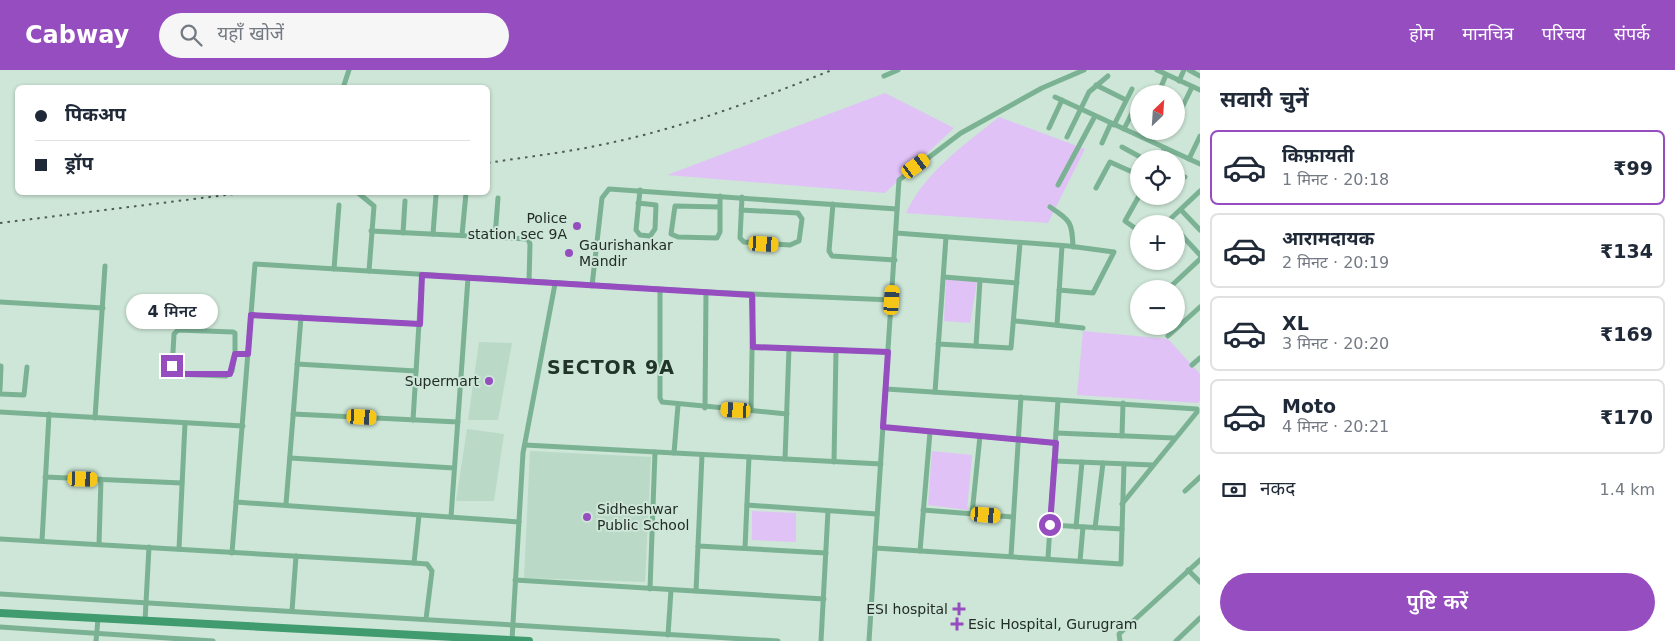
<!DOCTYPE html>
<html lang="hi">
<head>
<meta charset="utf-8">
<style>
  body { margin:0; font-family:"DejaVu Sans","Noto Sans Devanagari",sans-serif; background:#f6f6f7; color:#1f2937; height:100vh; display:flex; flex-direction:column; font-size:19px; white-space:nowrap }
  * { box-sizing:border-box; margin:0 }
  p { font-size:16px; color:#747a83 }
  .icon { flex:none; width:28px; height:28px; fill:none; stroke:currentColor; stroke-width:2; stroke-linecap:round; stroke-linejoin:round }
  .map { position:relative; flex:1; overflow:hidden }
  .sheet { display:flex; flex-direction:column; background:#fff; width:475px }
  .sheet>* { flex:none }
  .guide { position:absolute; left:15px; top:15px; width:475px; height:110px; border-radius:8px; box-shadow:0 1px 4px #0004; display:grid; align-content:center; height:110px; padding:0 20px; background:#fff }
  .needle { width:32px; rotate:25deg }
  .fabs { position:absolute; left:1130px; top:15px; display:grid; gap:10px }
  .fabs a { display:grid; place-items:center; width:55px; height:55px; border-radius:50%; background:#fff; box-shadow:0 1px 4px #0004; font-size:25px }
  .end { position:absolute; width:22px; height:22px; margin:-11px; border:6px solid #954dc0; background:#fff; box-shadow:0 0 0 2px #fff }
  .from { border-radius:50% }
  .bubble { position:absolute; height:35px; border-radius:18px; background:#fff; box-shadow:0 1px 4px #0004; font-size:16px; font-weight:600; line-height:35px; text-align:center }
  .car { position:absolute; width:15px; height:30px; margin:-15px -8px; border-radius:6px; box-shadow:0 0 4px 1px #0007; background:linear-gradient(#f5c518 24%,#345 0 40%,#f5c518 0 76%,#345 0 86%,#f5c518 0) }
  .guide b { display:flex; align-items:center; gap:18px; height:48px; font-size:19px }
  .guide b+b { border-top:1px solid #e0e1e3 }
  .guide i { width:12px; height:12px; background:#1f2937 }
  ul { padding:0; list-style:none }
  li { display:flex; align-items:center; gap:15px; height:75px; margin:0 10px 8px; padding:0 10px; border:2px solid #e0e1e3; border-radius:8px }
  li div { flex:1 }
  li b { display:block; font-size:19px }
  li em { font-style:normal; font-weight:600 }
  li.active { border-color:#954dc0 }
  li>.icon { width:45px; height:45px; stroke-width:1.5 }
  h2 { padding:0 20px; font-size:22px; line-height:60px }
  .pay { display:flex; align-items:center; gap:12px; height:55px; padding:0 20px; font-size:19px }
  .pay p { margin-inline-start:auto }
  .button { display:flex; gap:10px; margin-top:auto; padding:10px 20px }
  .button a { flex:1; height:58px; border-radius:30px; background:#954dc0; color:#fff; font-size:20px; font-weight:600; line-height:58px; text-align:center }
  header { display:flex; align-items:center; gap:30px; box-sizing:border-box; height:70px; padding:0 25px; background:#954dc0; color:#fff }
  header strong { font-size:24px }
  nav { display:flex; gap:28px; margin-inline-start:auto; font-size:18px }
  .search { width:350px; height:45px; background:#f6f6f7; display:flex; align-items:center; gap:12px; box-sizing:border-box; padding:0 18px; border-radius:28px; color:#747a83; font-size:19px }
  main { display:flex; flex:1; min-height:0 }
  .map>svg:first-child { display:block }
  .built { fill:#bad9c6 }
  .green { fill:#e0c2f7 }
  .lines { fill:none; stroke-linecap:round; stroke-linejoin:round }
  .street { stroke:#7bb294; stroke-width:5 }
  .secondary { stroke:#409b6f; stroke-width:8 }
  .rail { stroke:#4e5c54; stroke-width:2; stroke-dasharray:2.5 5; stroke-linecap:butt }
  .route { stroke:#954dc0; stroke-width:6 }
  .poi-dot { fill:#954dc0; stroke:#cde6d7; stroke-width:2 }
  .labels { text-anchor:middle; stroke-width:4; stroke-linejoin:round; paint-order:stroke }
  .poi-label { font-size:14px; fill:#232d27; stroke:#cde6d7; text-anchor:end }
  .district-label { font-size:19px; font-weight:bold; letter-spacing:1px; fill:#203429; stroke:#cde6d7 }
</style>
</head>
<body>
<header>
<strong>Cabway</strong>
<div class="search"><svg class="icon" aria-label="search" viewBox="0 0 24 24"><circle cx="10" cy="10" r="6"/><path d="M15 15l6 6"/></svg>यहाँ खोजें</div>
<nav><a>होम</a><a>मानचित्र</a><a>परिचय</a><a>संपर्क</a></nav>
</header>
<main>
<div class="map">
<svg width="1200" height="571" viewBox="0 0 1200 571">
  <rect width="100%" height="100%" fill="#cde6d7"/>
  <g class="built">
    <polygon points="479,272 512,273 498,350 468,350"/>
    <polygon points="467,359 504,364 494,431 456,431"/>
    <polygon points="530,381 651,387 645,512 524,508"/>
  </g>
  <g class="green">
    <polygon points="885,23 954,58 885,123 667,105"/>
    <path d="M 999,47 L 1085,79 L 1048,153 L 906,143 C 925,102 964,75 999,47 Z"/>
    <polygon points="946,209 977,212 970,253 944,251"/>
    <polygon points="1083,261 1168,269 1200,304 1200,330 1198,333 1077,325"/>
    <polygon points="932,381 972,385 967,440 928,435"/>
    <polygon points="752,441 796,443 796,472 752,470"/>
  </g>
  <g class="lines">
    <g class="street">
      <polyline points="1157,0 1200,20"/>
      <polyline points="1189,0 1200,6"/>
      <polyline points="884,6 898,0"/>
      <polyline points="1179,11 1184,0"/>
      <polyline points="1096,15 1126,30"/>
      <polyline points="343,18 349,0"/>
      <polyline points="1141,24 1142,23"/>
      <polyline points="1158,24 1166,5"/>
      <polyline points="1055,27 1200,94"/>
      <polyline points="1176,50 1192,17"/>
      <polyline points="1114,55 1132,19"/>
      <polyline points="1049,58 1062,30"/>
      <polyline points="1124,59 1139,29"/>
      <polyline points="1067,67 1089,22 1108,6"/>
      <polyline points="1102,73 1111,53"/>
      <polyline points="1122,77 1144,89"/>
      <polyline points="1159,89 1165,78"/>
      <polyline points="1189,89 1200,66"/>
      <polyline points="1176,104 1185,107"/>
      <polyline points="1058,115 1095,46"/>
      <polyline points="1096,118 1110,92 1139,105"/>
      <polyline points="357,122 374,136 369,201"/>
      <polyline points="1176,122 1177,122"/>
      <polyline points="638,133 656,135 655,159 650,166 640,165 636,160 640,120"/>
      <polyline points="833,134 829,181 832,186 895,190"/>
      <polyline points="720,137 675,136 671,164 678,167 717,168 720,162 720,126"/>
      <path d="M 1050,137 C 1071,151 1072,152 1073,177"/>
      <polyline points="741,140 798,143 802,149 799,171 790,175 744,172 740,168 742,127"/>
      <polyline points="1181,140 1200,160"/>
      <polyline points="1165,154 1200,121"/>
      <polyline points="1176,159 1200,185"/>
      <polyline points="371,161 528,169 530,174 529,212"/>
      <polyline points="1139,161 1125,151 1139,126"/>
      <polyline points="403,163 405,131"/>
      <polyline points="896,163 1069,176 1114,182 1093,223 1059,220"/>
      <polyline points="433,164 436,125"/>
      <polyline points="462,165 466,123"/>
      <polyline points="495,167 498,128"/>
      <polyline points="334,199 339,135"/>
      <polyline points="944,207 1017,213"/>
      <polyline points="592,216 602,128 609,119 897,139"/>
      <polyline points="1168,219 1200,189"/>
      <polyline points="660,220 660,328 662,332 787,344"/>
      <polyline points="0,232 103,238"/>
      <polyline points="251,245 420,254"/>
      <polyline points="1015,251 1083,258"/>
      <polyline points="1057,255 1062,176"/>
      <polyline points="1168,266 1200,237"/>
      <polyline points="938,274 1011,278 1020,173"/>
      <polyline points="976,276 980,210"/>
      <polyline points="753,277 888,282"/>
      <polyline points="235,284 232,301 226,306 176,304 172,300 174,264 178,260 233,262 235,263 235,284 248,284"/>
      <polyline points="297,294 416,301"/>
      <polyline points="1192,295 1200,288"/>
      <polyline points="886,319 1197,339 1197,342 1122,434"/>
      <polyline points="0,320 1,296"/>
      <polyline points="935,322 946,167"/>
      <polyline points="0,324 24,325 27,297"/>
      <polyline points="705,338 706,222"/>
      <polyline points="751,340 753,225"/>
      <polyline points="0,342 243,356"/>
      <polyline points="293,344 458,352"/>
      <polyline points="95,348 105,196"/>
      <polyline points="413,350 422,205"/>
      <polyline points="883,357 1055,373"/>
      <polyline points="1056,363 1174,368"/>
      <polyline points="1122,366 1123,333"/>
      <polyline points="525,375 881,394"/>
      <polyline points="674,383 678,335"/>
      <polyline points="290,388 454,398"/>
      <polyline points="785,389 789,278"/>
      <polyline points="1054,391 1153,395"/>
      <polyline points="834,392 836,281"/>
      <polyline points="45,407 182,413"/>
      <polyline points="1185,421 1200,407"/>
      <polyline points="236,432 519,452"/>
      <polyline points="286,434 301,247"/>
      <polyline points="747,435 877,444"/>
      <polyline points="923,440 1013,447"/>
      <polyline points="972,444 980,366"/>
      <polyline points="451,447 468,208"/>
      <polyline points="1050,455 1122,459"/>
      <polyline points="1076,457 1082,392"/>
      <polyline points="1095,458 1103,393"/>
      <polyline points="0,469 414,493 419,445"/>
      <polyline points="42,471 49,344"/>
      <polyline points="99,474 101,409"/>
      <polyline points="698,476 826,483"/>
      <polyline points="745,478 749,387"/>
      <polyline points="875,478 1121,494 1124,394"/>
      <polyline points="179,479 185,353"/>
      <polyline points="920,481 930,362"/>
      <polyline points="232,483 255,194 706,222 892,230"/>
      <polyline points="1011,486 1021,327"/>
      <polyline points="1048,488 1058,330"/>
      <polyline points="1080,491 1083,457"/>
      <polyline points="414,493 427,494 432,501 426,549"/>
      <polyline points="1188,500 1200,512"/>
      <polyline points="515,510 824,529"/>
      <polyline points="650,519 655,382"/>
      <polyline points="696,521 702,385"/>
      <polyline points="0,524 778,571"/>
      <polyline points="292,541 296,486"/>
      <polyline points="145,551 149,477"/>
      <polyline points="0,557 213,571"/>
      <polyline points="668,565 671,520"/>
      <polyline points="512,570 523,383 555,214"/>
      <polyline points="96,571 98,549"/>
      <polyline points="821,571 828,441"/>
      <polyline points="869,571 899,110 961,63 1042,18 1084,0"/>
      <polyline points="1120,571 1119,564 1200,490"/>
      <polyline points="1176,571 1200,548"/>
    </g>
    <polyline class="secondary" points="0,543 529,571"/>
    <g class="rail">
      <path d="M 488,93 C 525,87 563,83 600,75 C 680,59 757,30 832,0"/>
      <polyline points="0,153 250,122"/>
    </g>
  </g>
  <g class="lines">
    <polyline class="route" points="172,296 176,304 230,304 235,284 248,284 251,245 420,254 422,205 752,225 753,277 888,282 883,357 1056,373 1050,455"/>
  </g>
  <g class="poi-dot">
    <circle cx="577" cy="156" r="5"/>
    <circle cx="569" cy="183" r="5"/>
    <circle cx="489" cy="311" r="5"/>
    <circle cx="587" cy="447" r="5"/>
    <path d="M956.5 531.5h5v5h5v5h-5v5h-5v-5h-5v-5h5z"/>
    <path d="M954.5 546.5h5v5h5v5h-5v5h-5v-5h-5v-5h5z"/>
  </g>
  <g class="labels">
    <g class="poi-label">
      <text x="567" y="153">Police<tspan x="567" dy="16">station sec 9A</tspan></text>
      <text x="579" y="180" text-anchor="start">Gaurishankar<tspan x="579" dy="16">Mandir</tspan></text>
      <text x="479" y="316">Supermart</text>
      <text x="597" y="444" text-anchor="start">Sidheshwar<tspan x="597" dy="16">Public School</tspan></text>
      <text x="948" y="544">ESI hospital</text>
      <text x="968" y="559" text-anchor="start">Esic Hospital, Gurugram</text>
    </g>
    <g class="district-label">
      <text x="611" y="304">SECTOR 9A</text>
    </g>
  </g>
</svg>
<div class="fabs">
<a><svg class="needle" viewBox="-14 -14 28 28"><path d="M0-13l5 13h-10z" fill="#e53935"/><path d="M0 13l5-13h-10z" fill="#747a83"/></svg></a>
<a><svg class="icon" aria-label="locate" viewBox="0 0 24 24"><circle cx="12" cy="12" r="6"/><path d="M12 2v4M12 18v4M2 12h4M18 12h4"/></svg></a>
<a>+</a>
<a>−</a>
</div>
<i class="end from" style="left:1050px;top:455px"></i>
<i class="end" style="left:172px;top:296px"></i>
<div class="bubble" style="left:126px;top:224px;width:92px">4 मिनट</div>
<i class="car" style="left:916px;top:96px;rotate:54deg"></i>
<i class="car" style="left:764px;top:174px;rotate:93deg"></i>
<i class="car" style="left:892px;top:230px;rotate:4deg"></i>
<i class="car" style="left:736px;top:340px;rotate:273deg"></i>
<i class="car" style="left:362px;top:347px;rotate:93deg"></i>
<i class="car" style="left:83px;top:409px;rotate:92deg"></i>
<i class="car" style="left:986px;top:445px;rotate:95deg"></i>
<div class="guide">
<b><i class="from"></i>पिकअप</b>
<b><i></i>ड्रॉप</b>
</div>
</div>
<section class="sheet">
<h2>सवारी चुनें</h2>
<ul>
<li class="active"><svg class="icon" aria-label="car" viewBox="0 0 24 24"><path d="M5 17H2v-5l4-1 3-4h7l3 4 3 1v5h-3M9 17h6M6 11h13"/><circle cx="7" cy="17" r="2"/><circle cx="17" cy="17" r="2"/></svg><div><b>किफ़ायती</b><p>1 मिनट · 20:18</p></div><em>₹99</em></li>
<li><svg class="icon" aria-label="car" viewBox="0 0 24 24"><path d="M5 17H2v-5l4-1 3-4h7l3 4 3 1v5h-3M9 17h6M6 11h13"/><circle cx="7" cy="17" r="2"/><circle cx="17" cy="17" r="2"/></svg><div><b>आरामदायक</b><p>2 मिनट · 20:19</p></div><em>₹134</em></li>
<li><svg class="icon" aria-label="car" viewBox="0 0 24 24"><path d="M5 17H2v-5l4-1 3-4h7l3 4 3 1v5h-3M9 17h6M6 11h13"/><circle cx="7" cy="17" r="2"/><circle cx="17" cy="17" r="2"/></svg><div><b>XL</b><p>3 मिनट · 20:20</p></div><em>₹169</em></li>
<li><svg class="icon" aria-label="car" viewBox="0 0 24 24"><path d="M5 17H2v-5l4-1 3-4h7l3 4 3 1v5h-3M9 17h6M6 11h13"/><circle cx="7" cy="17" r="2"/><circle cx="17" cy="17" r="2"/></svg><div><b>Moto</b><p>4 मिनट · 20:21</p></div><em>₹170</em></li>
</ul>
<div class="pay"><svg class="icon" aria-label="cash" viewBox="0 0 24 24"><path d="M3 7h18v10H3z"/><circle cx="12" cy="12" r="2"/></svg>नकद<p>1.4 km</p></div>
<div class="button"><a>पुष्टि करें</a></div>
</section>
</main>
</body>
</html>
